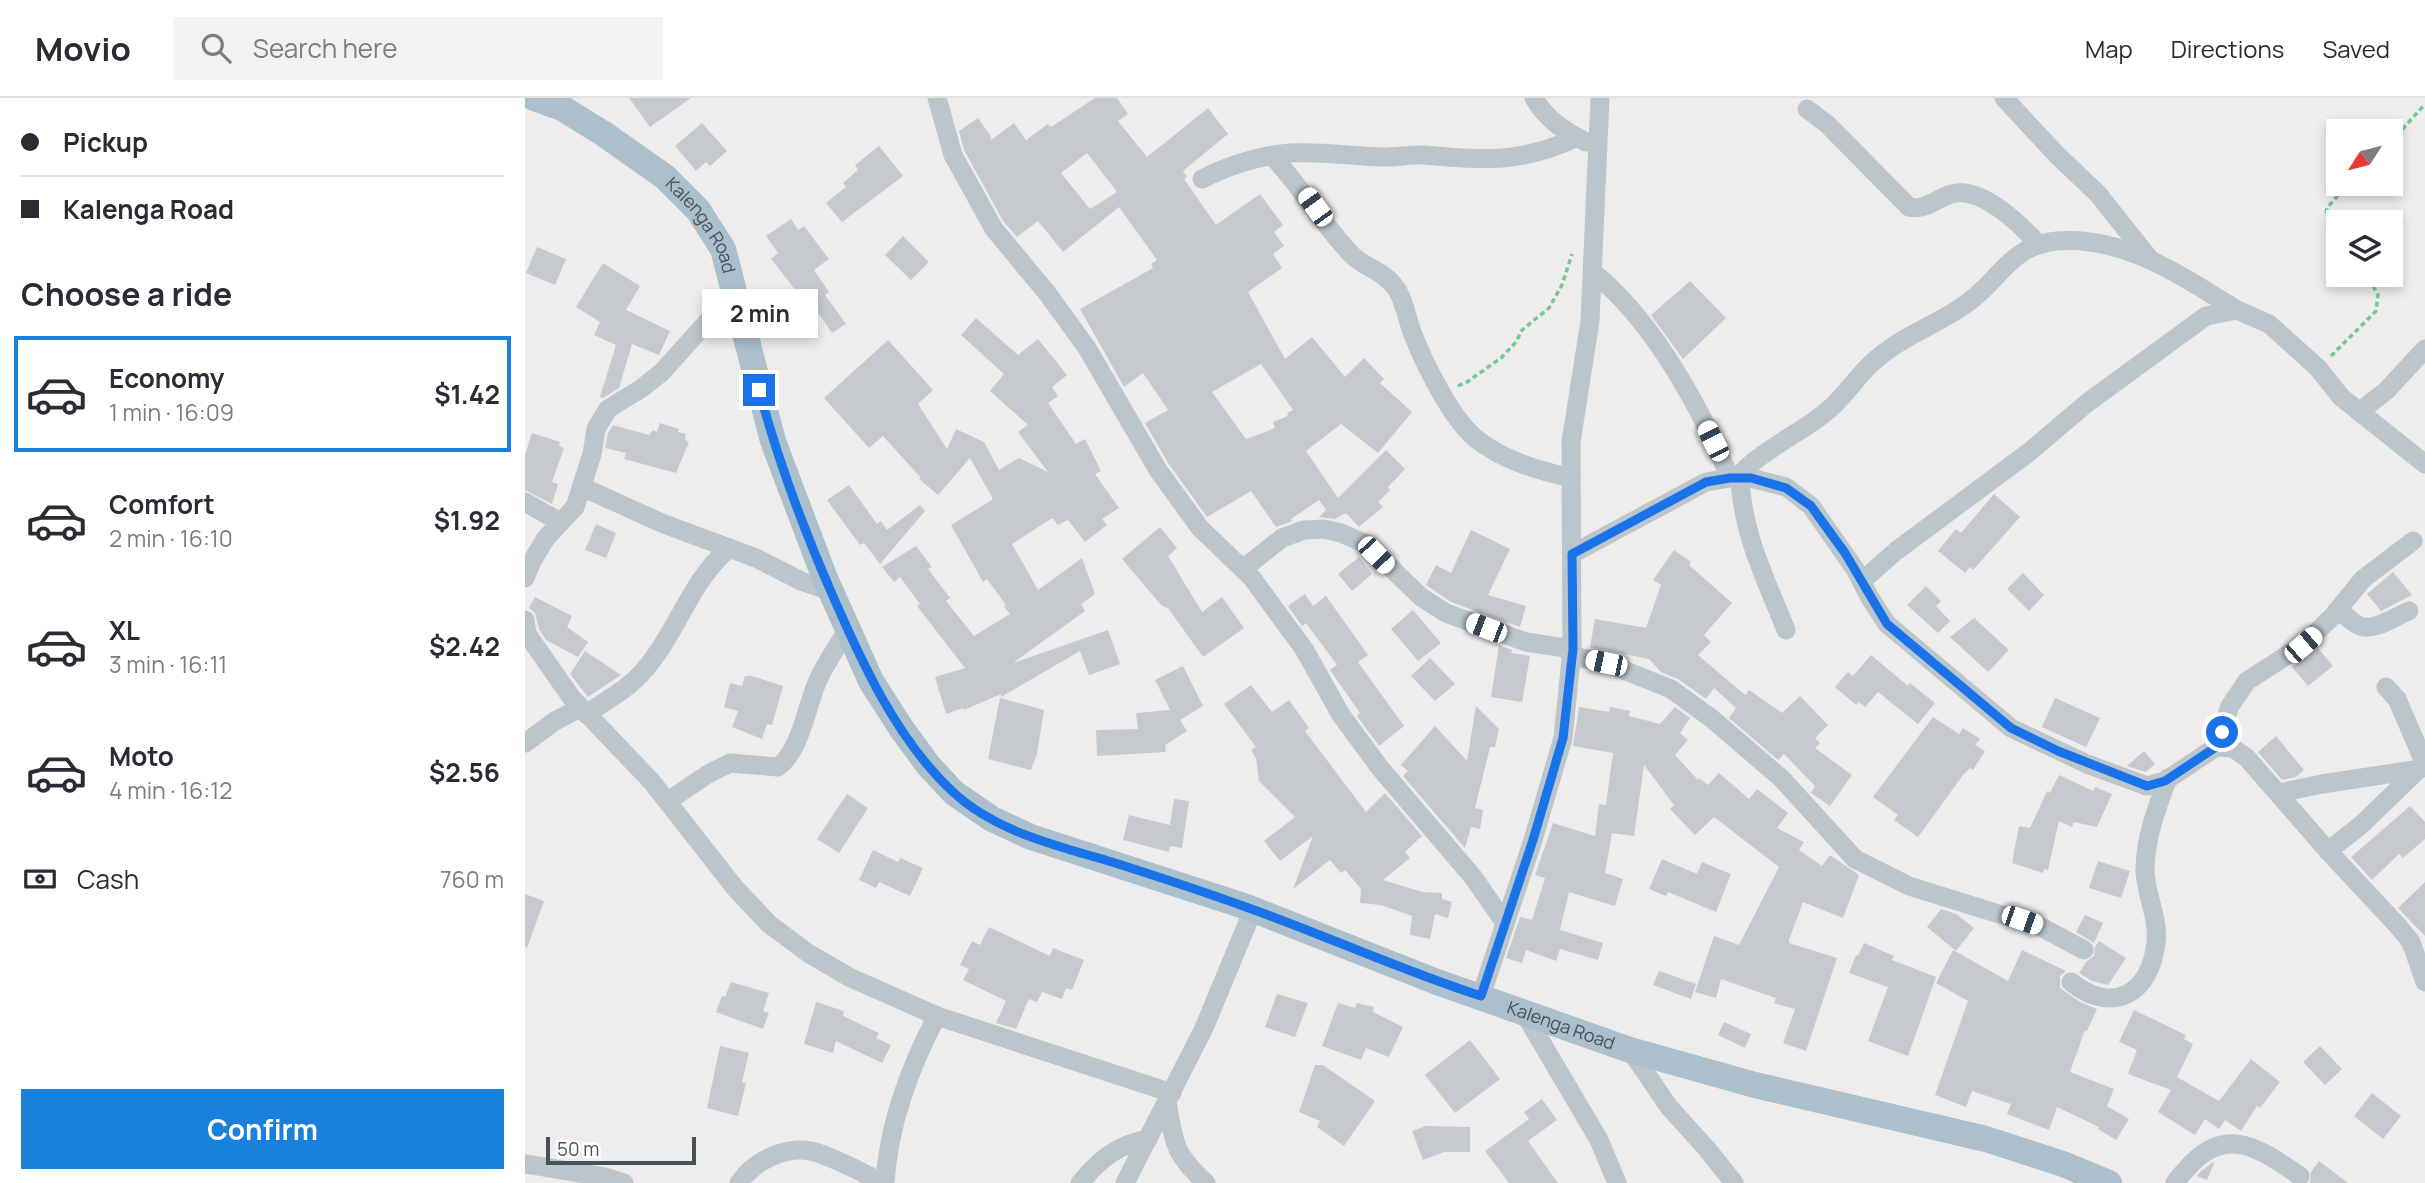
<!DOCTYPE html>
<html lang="en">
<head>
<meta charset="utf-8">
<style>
  body { margin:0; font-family:Manrope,sans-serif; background:#f2f2f3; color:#2b2b33; height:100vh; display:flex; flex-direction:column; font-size:26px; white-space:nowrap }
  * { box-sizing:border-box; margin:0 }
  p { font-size:23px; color:#7c7c81 }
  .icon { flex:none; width:38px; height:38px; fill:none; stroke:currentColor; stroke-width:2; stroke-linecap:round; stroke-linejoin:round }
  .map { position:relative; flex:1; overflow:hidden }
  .panel { display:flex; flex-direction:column; background:#fff; width:525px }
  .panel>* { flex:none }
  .banner { display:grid; align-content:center; height:154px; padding:0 21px; background:#fff }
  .needle { width:46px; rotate:234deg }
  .buttons { position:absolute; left:1801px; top:21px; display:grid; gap:14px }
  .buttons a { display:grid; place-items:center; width:77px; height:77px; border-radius:0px; background:#fff; box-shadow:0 4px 10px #0003; font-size:35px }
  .scale { position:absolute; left:21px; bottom:18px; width:150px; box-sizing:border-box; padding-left:7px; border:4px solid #455259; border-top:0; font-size:19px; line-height:24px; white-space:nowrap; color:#455259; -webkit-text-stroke:5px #fff; paint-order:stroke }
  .end { position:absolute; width:32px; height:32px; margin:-16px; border:9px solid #1a73e8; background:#fff; box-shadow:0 0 0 4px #fff }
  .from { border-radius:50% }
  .bubble { position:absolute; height:49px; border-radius:0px; background:#fff; box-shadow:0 4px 10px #0003; font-size:23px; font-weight:700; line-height:49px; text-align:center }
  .car { position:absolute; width:21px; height:42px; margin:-21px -10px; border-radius:9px; box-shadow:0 0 5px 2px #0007; background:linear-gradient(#fff 24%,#345 0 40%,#fff 0 76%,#345 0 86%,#fff 0) }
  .banner b { display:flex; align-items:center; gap:24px; height:66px; font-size:26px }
  .banner b+b { border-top:2px solid #e1e1e2 }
  .banner i { width:18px; height:18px; background:#2b2b33 }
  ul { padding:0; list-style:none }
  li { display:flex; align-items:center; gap:21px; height:116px; margin:0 14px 10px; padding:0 7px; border:4px solid transparent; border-radius:0px }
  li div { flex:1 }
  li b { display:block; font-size:26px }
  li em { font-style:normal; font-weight:700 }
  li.current { border-color:#1981dc }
  li>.icon { width:63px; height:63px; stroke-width:1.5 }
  h2 { padding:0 21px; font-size:32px; line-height:84px }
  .pay { display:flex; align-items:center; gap:18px; height:77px; padding:0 21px; font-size:26px }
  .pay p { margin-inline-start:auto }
  .cta { display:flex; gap:14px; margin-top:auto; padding:14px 21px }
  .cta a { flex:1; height:80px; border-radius:0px; background:#1981dc; color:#fff; font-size:28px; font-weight:700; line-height:80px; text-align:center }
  header { display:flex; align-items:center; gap:42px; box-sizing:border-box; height:98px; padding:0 35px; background:#fff; border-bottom:2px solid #e1e1e2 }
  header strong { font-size:33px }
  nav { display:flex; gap:38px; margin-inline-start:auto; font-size:24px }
  .search { width:490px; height:63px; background:#f2f2f3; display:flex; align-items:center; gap:18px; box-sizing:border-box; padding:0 24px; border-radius:0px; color:#7c7c81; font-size:26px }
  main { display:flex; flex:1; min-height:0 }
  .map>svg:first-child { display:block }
  .building { fill:#c6cacf; fill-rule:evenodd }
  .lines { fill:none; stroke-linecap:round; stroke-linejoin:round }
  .path { stroke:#71cb96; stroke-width:3.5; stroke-dasharray:5 3.5; stroke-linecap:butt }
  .minor { stroke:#bac5cc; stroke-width:19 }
  .major { stroke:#abbfcc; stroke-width:26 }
  .route { stroke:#1a73e8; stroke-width:9 }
  .labels { text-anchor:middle; stroke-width:7; stroke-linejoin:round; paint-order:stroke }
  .street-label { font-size:18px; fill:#455259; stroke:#fff }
</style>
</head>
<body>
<header>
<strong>Movio</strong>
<div class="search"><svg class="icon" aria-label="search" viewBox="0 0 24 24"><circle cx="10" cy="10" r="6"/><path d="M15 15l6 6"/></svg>Search here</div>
<nav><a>Map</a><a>Directions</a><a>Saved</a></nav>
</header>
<main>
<section class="panel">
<div class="banner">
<b><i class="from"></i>Pickup</b>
<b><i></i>Kalenga Road</b>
</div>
<h2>Choose a ride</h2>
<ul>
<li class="current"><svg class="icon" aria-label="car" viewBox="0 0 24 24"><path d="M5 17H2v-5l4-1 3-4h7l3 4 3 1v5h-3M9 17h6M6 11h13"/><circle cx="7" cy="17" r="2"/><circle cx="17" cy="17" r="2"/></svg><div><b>Economy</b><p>1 min · 16:09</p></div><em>$1.42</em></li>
<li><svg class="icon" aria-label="car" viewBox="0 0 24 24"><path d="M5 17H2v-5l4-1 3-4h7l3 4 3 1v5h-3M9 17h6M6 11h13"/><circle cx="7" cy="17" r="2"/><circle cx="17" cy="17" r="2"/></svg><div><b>Comfort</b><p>2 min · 16:10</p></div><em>$1.92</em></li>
<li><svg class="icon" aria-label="car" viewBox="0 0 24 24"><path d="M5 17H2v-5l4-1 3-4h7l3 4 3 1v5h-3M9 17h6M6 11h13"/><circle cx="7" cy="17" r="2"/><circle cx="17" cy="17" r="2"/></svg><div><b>XL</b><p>3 min · 16:11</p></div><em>$2.42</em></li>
<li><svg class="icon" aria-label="car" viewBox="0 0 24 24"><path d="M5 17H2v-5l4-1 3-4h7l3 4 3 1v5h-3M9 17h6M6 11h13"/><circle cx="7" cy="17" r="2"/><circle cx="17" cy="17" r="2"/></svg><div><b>Moto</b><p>4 min · 16:12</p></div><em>$2.56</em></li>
</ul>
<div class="pay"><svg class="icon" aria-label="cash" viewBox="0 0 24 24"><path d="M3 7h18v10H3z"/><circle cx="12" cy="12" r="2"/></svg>Cash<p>760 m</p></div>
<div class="cta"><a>Confirm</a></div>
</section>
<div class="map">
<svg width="1900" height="1085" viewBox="0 0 1900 1085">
  <rect width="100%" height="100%" fill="#efecec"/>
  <g class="building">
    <polygon points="104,0 166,0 125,29"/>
    <path d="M 570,0 L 592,0 L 603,16 L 593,23 L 622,59 L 683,10 L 703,36 L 658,73 L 662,79 L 659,81 L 691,127 L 735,96 L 758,127 L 749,134 L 759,148 L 748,156 L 757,170 L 723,194 L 760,261 L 787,239 L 820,279 L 839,260 L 859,281 L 855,285 L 887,314 L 853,355 L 816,326 L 781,353 L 813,400 L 861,352 L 880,371 L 863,389 L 865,392 L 853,404 L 858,409 L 834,429 L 821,415 L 810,421 L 794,419 L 801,412 L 794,402 L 766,421 L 767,423 L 751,429 L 726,393 L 682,419 L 643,365 L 620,325 L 643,312 L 618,275 L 599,289 L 555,211 L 628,170 L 626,166 L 632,162 L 594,109 L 538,154 L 513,123 L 492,139 L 478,123 L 439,52 L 434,33 L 453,20 L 465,37 L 466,42 L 489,25 L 501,42 L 523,26 L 526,29 ZM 562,55 L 592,94 L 565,111 L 536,75 ZM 736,266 L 768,312 L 762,315 L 763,318 L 748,324 L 750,330 L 721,341 L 687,294 Z"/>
    <polygon points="177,25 202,53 185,68 181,64 171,73 150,48"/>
    <polygon points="354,48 378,78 317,124 301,105 321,89 318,85 333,72 330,67"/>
    <polygon points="266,121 273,132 279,128 304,161 289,172 304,194 300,197 321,226 307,235 291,212 286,207 284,209 246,161 253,155 241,138"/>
    <polygon points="378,138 404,164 386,182 360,157"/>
    <polygon points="12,149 41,161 30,187 1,175"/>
    <polygon points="78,165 115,188 101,212 145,233 134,257 107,246 94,290 78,300 75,299 91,247 69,237 75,224 51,209"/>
    <polygon points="1165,183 1201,220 1158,261 1126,217"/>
    <polygon points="451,220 493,257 513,241 542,277 527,289 533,298 523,305 551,346 560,341 576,373 570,376 594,410 577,421 582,427 560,444 543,422 533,427 527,420 487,446 513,492 557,460 570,496 556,506 560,513 488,565 583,532 595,566 564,577 555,553 476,599 476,596 439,612 438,610 421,616 410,579 440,570 392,508 395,506 375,479 369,484 357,469 391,448 407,469 403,471 425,500 421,503 449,538 485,516 479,509 481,507 462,481 458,484 426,427 467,402 467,399 445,360 413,397 394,381 396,380 358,338 344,350 299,300 363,242 408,292 393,306 422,351 431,331 459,344 474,372 494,360 523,374 493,334 503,327 465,293 479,276 436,237"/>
    <polygon points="135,325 154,331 153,334 161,336 160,342 164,344 151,375 99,361 101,355 80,350 83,335 88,327 124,337 128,332 132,334"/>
    <polygon points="7,335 35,344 34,348 39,350 27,384 33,386 27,406 0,392 0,357"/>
    <polygon points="324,387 352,426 356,423 362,432 395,407 400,413 355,466 339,445 335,447 302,402"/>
    <polygon points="1469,396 1495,419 1448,472 1445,469 1440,475 1413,453 1431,431 1436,435"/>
    <polygon points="71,426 91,435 81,460 60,452"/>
    <polygon points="635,429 652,450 643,458 677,514 697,499 719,530 678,559 643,510 637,508 597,461"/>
    <polygon points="946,432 985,451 963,497 1001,508 995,529 926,504 901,487 911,467 926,475"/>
    <polygon points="1149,452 1166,464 1164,467 1207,505 1179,537 1186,544 1173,557 1220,597 1224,592 1257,615 1275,598 1303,627 1290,640 1295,645 1290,650 1327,677 1305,708 1286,695 1290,688 1259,656 1253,662 1204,620 1211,610 1189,590 1181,601 1153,581 1136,574 1124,561 1065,549 1070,521 1121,530 1136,487 1128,482"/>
    <polygon points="834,459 847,476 827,493 813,476"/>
    <polygon points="1868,474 1887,497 1856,513 1842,496"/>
    <polygon points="1498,475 1519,497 1504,513 1482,491"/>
    <polygon points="1401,488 1416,503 1411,508 1425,523 1413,535 1382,507"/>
    <polygon points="780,496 788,508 801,498 843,557 833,564 879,628 854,648 832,618 835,615 805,572 812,567 781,525 777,528 763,508"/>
    <polygon points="10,499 47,518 42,529 63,544 53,559 21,542 14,531 10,515 4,510"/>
    <polygon points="888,512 916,545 893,563 866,531"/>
    <polygon points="1449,520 1484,552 1463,574 1425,539"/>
    <polygon points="974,547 987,552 986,555 1005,558 997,604 966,599"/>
    <polygon points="1793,550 1808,568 1783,588 1767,569"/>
    <polygon points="60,553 96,577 63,599 45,576"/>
    <polygon points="1346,557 1383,588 1385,585 1410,605 1393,626 1353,594 1340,609 1334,604 1331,607 1310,589 1323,574 1328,578"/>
    <polygon points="905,560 930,586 910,603 886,578"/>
    <polygon points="658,568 678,608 655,622 662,633 640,647 641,654 572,658 571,632 613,631 611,615 645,612 630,582"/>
    <polygon points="220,578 227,578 258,588 247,627 242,626 237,641 207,629 213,613 199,609 205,585 217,588"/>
    <polygon points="726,587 747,614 764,602 784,630 780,633 841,714 860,695 897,738 880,754 885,760 858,782 897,794 917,795 917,801 927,804 923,820 910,816 905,841 885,837 887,818 856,807 835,805 836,791 820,772 816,775 805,762 768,791 788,738 755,763 739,743 770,719 734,683 731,660 726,652 731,649 699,606"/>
    <polygon points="475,600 519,612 512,656 506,672 463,661"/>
    <polygon points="1530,600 1575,620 1561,649 1517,629"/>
    <polygon points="951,608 974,631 970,649 965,649 950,710 958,712 955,731 946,729 940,750 878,678 883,673 876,667 910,628 942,663"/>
    <polygon points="1054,609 1084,614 1085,609 1105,613 1104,618 1135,626 1150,609 1165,620 1155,635 1163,642 1150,657 1173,682 1174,680 1183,687 1194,675 1224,701 1232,691 1263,715 1252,730 1279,744 1274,752 1297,768 1305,757 1334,777 1318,820 1278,804 1264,842 1264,845 1312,860 1281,953 1258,945 1270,911 1249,905 1251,900 1196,881 1191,900 1170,894 1189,838 1214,847 1254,769 1189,719 1170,737 1145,711 1149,707 1119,667 1109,738 1087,735 1080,775 1098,781 1090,808 1044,794 1035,832 1078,845 1073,862 1035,851 1031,863 1001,852 997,865 981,860 995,819 1007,822 1020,780 1010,777 1028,725 1070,738 1074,706 1081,707 1088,655 1048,648"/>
    <polygon points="1408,619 1434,636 1438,630 1455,641 1450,647 1460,653 1448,672 1445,670 1438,677 1393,739 1369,722 1373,717 1348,699"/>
    <polygon points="1751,638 1779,672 1771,679 1757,682 1733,654"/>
    <polygon points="1619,653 1630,666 1621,674 1602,668"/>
    <polygon points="1534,677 1568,693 1570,689 1587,696 1572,729 1549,724 1547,729 1534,723 1523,772 1519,771 1518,775 1487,765 1494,728 1505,730 1522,693 1525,695"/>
    <polygon points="322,696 343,710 314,755 292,741"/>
    <polygon points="649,701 664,703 657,750 645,748 644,754 598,742 604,717 645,727"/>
    <polygon points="1885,708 1900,724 1900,741 1878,760 1874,756 1847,782 1826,759"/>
    <polygon points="348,752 373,764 375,760 398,770 385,798 354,784 351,790 334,782"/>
    <polygon points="1137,761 1172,776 1177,764 1206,776 1191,814 1143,794 1141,798 1124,791"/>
    <polygon points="1573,763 1605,773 1596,800 1564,790"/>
    <polygon points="1900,784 1900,838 1873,810"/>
    <polygon points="0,796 19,803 2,850 0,849"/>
    <polygon points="1416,811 1431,816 1449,830 1431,853 1402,829"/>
    <polygon points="1560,817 1578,825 1569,845 1551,834"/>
    <polygon points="464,829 525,858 528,850 559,862 547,892 541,890 537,901 517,894 512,904 504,901 491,931 471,925 481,903 438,882 444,871 435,867 447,843 455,847"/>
    <polygon points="1574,843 1601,860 1583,887 1567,883 1554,875 1561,864 1569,858 1570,849"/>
    <polygon points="1339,845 1369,858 1367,862 1411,879 1383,958 1343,943 1363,889 1324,875 1331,857 1333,858"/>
    <polygon points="1428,852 1483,883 1497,852 1541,873 1535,878 1535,890 1555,904 1572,911 1562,933 1560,932 1545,974 1589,991 1582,1008 1604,1021 1591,1042 1573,1031 1574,1029 1532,1009 1524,1032 1482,1016 1486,1006 1447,993 1441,1009 1410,997 1443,903 1411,885"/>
    <polygon points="1134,873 1171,886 1166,901 1128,887"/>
    <polygon points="206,884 244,895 238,913 244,915 238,931 191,914 197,898 200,899"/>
    <polygon points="752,896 783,905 770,939 740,929"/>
    <polygon points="291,904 319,913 318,918 354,935 351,940 366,947 357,965 311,943 308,955 279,946"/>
    <polygon points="813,905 830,910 832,905 849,909 848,914 878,929 864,959 841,950 836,962 797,948"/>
    <polygon points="1609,912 1661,937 1659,941 1668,946 1652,979 1694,1003 1726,961 1755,984 1735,1010 1732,1008 1716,1033 1700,1022 1694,1031 1680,1021 1670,1037 1633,1014 1646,992 1603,976 1612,952 1594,944"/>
    <polygon points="1199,924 1226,936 1220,950 1193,937"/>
    <polygon points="945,942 975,981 930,1015 900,977"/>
    <polygon points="195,948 224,955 217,984 221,985 213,1018 182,1010"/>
    <polygon points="1795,948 1817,971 1800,987 1778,964"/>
    <polygon points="790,967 798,967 850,1003 819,1048 792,1029 795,1023 774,1014"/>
    <polygon points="1847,995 1876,1018 1858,1041 1829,1018"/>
    <polygon points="1017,1001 1032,1022 1003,1043 1033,1085 984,1085 960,1053 1004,1021 999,1014"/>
    <polygon points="901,1028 945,1029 945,1054 919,1054 898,1062 887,1033"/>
    <polygon points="1690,1063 1682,1082 1672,1078 1676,1073"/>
    <polygon points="1794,1063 1823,1085 1785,1085 1786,1074"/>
  </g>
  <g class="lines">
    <g class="path">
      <polyline points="1866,44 1900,6"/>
      <polyline points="1813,127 1801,116 1802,110 1823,86"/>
      <polyline points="1806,258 1851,213 1853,197 1842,177"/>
      <polyline points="933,288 942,284 976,260 991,244 997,232 1024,210 1037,187 1047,156"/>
    </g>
    <g class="minor">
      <polyline points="412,0 428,57 469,131 522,195 562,250 633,372 675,430 727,480 779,551 816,617 855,670 948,779 980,825"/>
      <path d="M 1009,0 C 1021,21 1039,33 1061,44"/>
      <polyline points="1479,0 1532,57 1573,96 1623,159"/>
      <path d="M 1282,11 L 1302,26 L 1384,109 C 1399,113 1411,101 1426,96 C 1456,87 1496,127 1514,147"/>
      <path d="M 747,58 C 777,89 798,128 828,158 C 841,170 860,174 870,189 C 880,202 882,223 889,239 C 900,267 926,319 949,339 C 976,362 1012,372 1046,380"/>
      <path d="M 677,81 C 702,68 736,57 765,55 C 795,53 826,58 856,59 C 870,60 885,56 899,57 C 957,62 997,66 1052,39"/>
      <path d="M 1068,174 C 1130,225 1174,307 1205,380"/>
      <polyline points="1834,314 1861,293 1900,251"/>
      <path d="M 1212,380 C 1230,356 1276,335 1301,314 C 1319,300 1331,279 1348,264 C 1375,239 1409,228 1438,208 C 1473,186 1484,147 1532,143 C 1600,138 1657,178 1712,212"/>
      <path d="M 1215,380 C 1217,435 1241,482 1261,532"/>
      <polyline points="57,389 139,426 231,460 276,483 305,493"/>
      <polyline points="0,404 35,424"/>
      <polyline points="1047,456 1181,384 1205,380 1226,380 1261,389 1286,408 1330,471 1345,500 1362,526 1486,630 1562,666 1622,688 1640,683 1691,649 1708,650 1722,660 1803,753 1873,828 1886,844 1900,884"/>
      <polyline points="718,471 757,440 779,432 799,431 816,435 841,446 896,499 921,515 1001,544 1047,551"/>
      <polyline points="0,480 7,463 21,440 50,409 67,356 71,331 83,311 117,290 137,274 209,194"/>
      <polyline points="1337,483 1371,453 1503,355 1562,305 1681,218 1712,212 1744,226 1793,270 1816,299 1900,366"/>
      <path d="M 1811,514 C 1822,516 1825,524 1835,528 C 1849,534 1871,518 1884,513"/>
      <polyline points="0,522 2,536 46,599 127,684 210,790 244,826 283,855 324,879 412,918 647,995"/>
      <polyline points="1047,558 1081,565 1146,591 1186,620 1256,680 1330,761 1384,788 1516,829 1559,852"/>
      <polyline points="1861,589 1872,601 1900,666"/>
      <path d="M 61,616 C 82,602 105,590 121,570 C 154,531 164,485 204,450"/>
      <polyline points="0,645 30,623 55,610"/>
      <polyline points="1691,649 1705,608 1722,583 1778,547 1807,519 1838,481 1888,443"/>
      <polyline points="1754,695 1797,686 1895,671"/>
      <path d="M 143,703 L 183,676 L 205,665 L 253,669 C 277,651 281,607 294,580 C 302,563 313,548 322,532"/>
      <polyline points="1803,753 1836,727 1893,672"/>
      <path d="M 1546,884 C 1588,918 1626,895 1631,844 C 1634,818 1619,794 1620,769 C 1621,738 1632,709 1643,680"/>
      <polyline points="956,898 1008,742 1038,640 1047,551 1046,344 1065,223 1075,0"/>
      <polyline points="998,913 1074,1042 1092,1085"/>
      <polyline points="1105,952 1144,1009 1182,1051 1209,1085"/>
      <path d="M 642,1004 C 649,1045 649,1056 681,1085"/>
      <polyline points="0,1066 80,1079 99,1085"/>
      <path d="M 214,1085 C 229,1063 262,1046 290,1054 C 313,1061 337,1075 359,1085"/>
      <path d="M 360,1085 C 363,1029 385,968 412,918"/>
      <path d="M 555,1085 C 574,1062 593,1046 623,1041"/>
      <polyline points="600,1085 679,930 728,812"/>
      <path d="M 1650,1085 C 1655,1077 1662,1071 1668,1064 C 1706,1027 1739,1054 1775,1078"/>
    </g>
    <path class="major" id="s1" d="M 9,0 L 37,10 L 79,36 L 140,79 L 173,112 L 198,151 L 248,343 L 299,478 L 346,583 L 376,630 L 403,667 L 429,695 L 467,721 L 506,739 L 719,808 L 912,884 L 1105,952 L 1230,987 L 1461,1041 L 1538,1066 L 1584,1085"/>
  </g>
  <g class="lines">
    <path class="route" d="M 234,292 C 253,362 278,430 307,496 C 337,565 372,642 428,694 C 471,734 533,748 587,764 C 631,778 674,792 718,808 C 798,836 875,872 956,898 L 1008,742 L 1038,640 L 1048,551 L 1047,456 L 1181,384 L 1205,380 L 1226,380 L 1261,390 L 1286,408 L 1320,455 L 1362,526 L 1486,630 L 1533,653 L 1622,688 L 1640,683 L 1691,649 L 1697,634"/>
  </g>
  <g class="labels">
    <g class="street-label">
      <text dy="6" stroke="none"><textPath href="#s1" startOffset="215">Kalenga Road</textPath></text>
      <text dy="6" stroke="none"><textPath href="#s1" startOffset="1496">Kalenga Road</textPath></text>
    </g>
  </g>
</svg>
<div class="buttons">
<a><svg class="needle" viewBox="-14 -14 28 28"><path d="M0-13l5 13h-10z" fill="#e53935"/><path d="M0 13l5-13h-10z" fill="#7c7c81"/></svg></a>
<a><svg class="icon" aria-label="layers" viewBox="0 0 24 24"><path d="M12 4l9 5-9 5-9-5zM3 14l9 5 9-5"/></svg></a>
</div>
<div class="scale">50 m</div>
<i class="end from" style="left:1697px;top:634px"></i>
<i class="end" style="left:234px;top:292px"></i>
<div class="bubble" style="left:177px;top:191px;width:116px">2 min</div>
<i class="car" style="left:790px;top:109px;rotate:324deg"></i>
<i class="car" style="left:1188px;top:343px;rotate:333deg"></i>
<i class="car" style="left:851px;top:457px;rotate:136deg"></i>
<i class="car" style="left:961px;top:530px;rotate:291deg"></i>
<i class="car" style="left:1778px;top:547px;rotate:49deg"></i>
<i class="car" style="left:1081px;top:565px;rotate:282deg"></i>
<i class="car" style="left:1497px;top:822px;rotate:109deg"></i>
</div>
</main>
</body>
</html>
